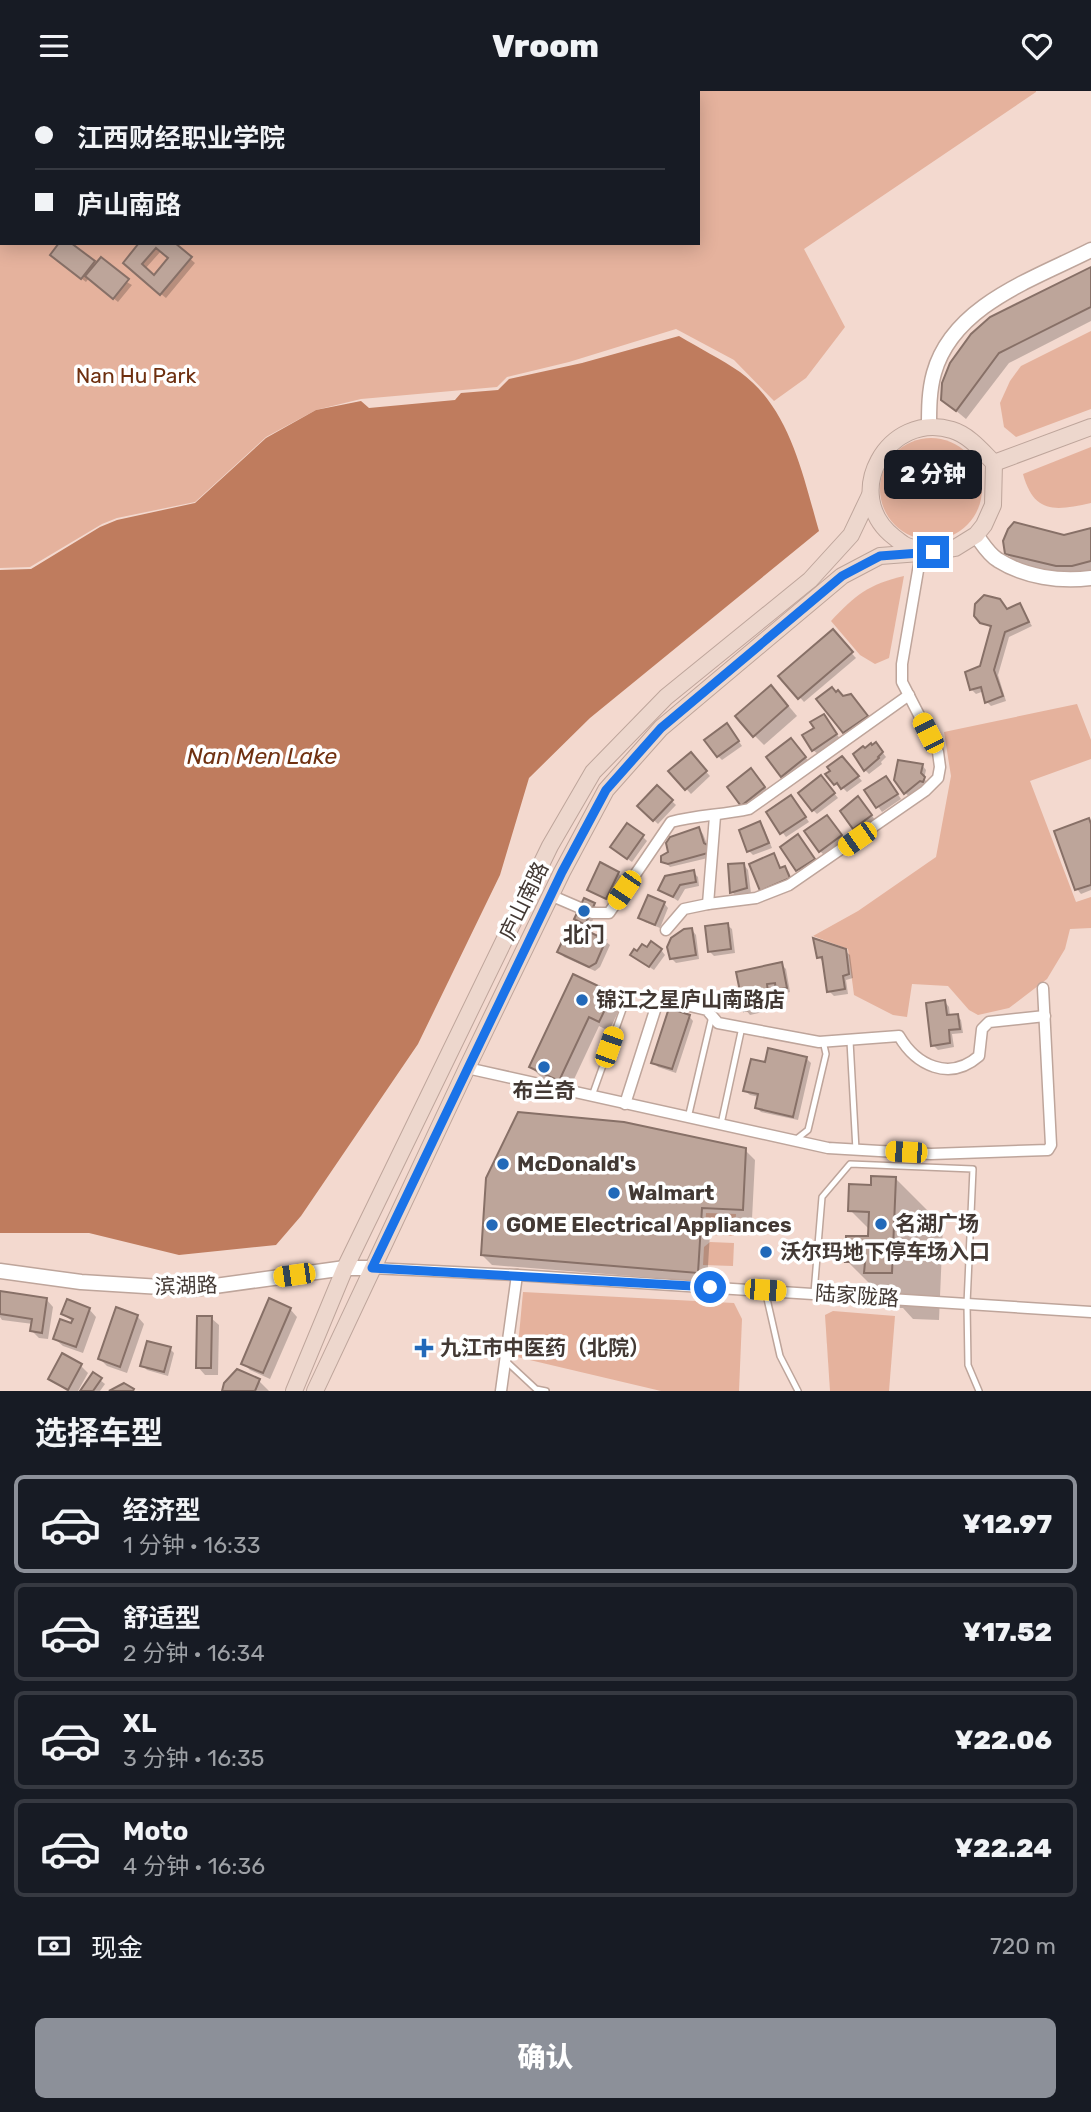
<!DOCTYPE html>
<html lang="zh">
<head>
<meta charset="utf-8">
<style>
  body { margin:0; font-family:Rubik,"Noto Sans SC",sans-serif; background:#242831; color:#f1f3f6; height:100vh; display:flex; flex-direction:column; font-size:26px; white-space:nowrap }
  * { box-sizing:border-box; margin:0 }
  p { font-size:23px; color:#9ea1a6 }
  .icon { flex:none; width:38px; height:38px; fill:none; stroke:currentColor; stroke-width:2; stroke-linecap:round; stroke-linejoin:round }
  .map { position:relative; height:1300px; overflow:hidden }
  .details { display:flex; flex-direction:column; background:#171b24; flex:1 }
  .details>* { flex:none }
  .guide { position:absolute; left:0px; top:0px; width:700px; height:154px; box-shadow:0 4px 18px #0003; display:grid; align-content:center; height:154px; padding:0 35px; background:#171b24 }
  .end { position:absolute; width:32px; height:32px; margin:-16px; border:9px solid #1a73e8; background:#fff; box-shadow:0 0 0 4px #fff }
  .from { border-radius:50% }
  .bubble { position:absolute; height:49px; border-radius:10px; background:#171b24; box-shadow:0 4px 18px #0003; font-size:23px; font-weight:800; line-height:49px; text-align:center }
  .car { position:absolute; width:21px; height:42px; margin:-21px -10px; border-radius:9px; box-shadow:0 0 5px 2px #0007; background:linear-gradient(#f5c518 24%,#345 0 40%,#f5c518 0 76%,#345 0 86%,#f5c518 0) }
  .guide b { display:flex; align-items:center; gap:24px; height:66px; font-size:26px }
  .guide b+b { border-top:2px solid #363941 }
  .guide i { width:18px; height:18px; background:#f1f3f6 }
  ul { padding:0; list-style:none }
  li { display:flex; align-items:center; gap:21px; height:98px; margin:0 14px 10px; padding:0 21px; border:4px solid #363941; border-radius:10px }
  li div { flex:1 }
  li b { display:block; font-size:26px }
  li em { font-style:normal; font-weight:800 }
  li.active { border-color:#8c9099 }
  li>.icon { width:63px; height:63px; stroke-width:1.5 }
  h2 { padding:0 35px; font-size:32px; line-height:84px }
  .pay { display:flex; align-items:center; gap:18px; height:77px; padding:0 35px; font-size:26px }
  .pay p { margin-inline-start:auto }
  .primary-button { display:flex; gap:14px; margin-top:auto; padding:14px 35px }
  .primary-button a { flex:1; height:80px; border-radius:10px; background:#8c9099; color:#fff; font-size:28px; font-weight:800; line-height:80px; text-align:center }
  header { display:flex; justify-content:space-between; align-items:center; height:91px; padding:0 35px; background:#171b24; font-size:32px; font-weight:800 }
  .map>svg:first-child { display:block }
  .green { fill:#e5b29d; fill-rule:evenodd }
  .water { fill:#bf7c5e }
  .shadow { fill:#0003; fill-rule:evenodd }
  .building { fill:#bda59a; stroke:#877067; stroke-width:2; fill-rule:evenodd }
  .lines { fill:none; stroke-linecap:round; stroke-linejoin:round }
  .service-casing { stroke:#bea59b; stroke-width:8 }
  .minor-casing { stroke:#bea59b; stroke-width:13 }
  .tertiary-casing { stroke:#bea59b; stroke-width:17 }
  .secondary-casing { stroke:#bea59b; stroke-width:18 }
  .service { stroke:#fff; stroke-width:5 }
  .minor { stroke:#fff; stroke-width:10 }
  .tertiary { stroke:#fff; stroke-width:14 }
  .secondary { stroke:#edd7cd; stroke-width:16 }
  .route { stroke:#1a73e8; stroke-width:9 }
  .poi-dot { fill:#2269b9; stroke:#fff; stroke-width:2.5 }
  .labels { text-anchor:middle; stroke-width:7; stroke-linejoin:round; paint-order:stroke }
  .park-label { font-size:21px; fill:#6e2f0f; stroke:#fff }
  .street-label { font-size:21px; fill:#433934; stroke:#fff }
  .poi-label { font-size:21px; font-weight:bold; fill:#433934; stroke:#fff; text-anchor:start }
  .water-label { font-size:23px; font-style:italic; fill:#6f3010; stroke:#fff }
</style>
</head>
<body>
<header><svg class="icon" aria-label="menu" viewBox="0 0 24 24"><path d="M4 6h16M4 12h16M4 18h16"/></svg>Vroom<svg class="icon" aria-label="heart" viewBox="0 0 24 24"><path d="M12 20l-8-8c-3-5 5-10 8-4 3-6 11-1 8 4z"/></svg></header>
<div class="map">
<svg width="1091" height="1300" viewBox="0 0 1091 1300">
  <rect width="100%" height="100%" fill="#f3d9cf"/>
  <g class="green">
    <path d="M 0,0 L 1036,0 L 1036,1 L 804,158 L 845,236 L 806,287 L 774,310 L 734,269 L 676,238 L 569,271 L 507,286 L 497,296 L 361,308 L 316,319 L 266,346 L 195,411 L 117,427 L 102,433 L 30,476 L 0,477 ZM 2,2 L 698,2 L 698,152 L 2,152 Z"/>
    <polygon points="1091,240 1091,318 1016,346 1004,336 1000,312 1010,290 1021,275"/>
    <circle cx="931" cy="398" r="51"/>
    <path d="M 1091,356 L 1091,412 C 1055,420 1034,423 1023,383 Z"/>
    <path d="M 904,485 L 889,567 L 875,573 L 860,564 L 831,530 C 855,504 869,493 904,485 Z"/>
    <polygon points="1077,613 1091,649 1091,668 1030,690 1076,811 1091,806 1091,837 1070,838 1065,858 1047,888 1009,917 978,924 969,919 948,895 912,893 907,926 893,924 854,904 848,858 813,845 858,820 936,766 951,685 944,641"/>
    <polygon points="706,1122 736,1123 734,1145 710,1144 705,1136"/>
    <polygon points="710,1151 734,1152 733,1175 703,1174 704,1156"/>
    <polygon points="523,1201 734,1212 742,1228 739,1300 661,1300 517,1266"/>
    <polygon points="833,1220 895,1225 889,1300 830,1300 825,1224"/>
  </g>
  <path class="water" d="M 679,245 C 699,257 721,268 740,281 C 790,317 803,385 819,440 L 590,627 L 529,687 L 500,784 L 418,953 L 301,1125 L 276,1154 L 179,1164 L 89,1142 L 0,1142 L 0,479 L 31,478 L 100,436 L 117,429 L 195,412 L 266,347 L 316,319 L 361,310 L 369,317 L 455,309 L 461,302 L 498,299 L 509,288 L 582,272 Z"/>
  <g class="shadow">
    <path d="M 142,152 L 172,152 L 195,172 L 166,207 L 129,177 ZM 161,160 L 170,167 L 154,186 L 145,178 Z"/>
    <polygon points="57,168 93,172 132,194 118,211 89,187 86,191"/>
    <polygon points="1091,177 1091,230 1009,272 966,328 943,309"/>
    <polygon points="1091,438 1091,482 1067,485 1017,473 1007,463"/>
    <polygon points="1002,512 1008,519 1019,514 1032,535 1009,546 998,584 1006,610 991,615 987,611 984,600 976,603 971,598 981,577 992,537 981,531"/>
    <polygon points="832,541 856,567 804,611 781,585"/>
    <polygon points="781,606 797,625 764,654 754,644"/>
    <polygon points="843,607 855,609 871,630 849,646 819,608"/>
    <polygon points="828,629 840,648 818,663 813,659 816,637"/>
    <polygon points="731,639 742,655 722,669 718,665"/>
    <polygon points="796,653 809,671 787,689 782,685"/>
    <polygon points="880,658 886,666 881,671 882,673 869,683 865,679"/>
    <polygon points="690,663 710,685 691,703 671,681"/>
    <polygon points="846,672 862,690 847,701 842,696 840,698 828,683"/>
    <polygon points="922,674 926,679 924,688 928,692 910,706 905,702"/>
    <polygon points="755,684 769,701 747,718 742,714"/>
    <polygon points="825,691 838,707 817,723 813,719"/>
    <polygon points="890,691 901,708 882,721 866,699"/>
    <polygon points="657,696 676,714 658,733 639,715"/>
    <polygon points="795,711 809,731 786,746 768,722"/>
    <polygon points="863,712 875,729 859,741 854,736"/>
    <polygon points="1088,729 1091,732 1091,799 1081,803 1077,798"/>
    <polygon points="831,730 845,750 824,764 820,760"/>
    <polygon points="760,732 764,737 772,757 753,764 749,760"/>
    <polygon points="699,738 703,743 712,766 670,776 662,768"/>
    <polygon points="643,746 647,750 632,771 617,760"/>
    <polygon points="803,750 818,773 802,784 782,756"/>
    <polygon points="774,764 782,778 785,777 789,781 793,792 762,799"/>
    <polygon points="744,774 748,779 751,802 736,805 732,801"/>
    <polygon points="693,781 698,786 699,795 685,798 678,810 660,798"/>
    <polygon points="618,782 623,787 611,811 589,799"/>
    <polygon points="664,812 668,817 660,837 645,831 640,826"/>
    <polygon points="594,814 598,818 589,837 576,828"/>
    <polygon points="727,834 732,838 735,862 714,865 709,860"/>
    <polygon points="692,839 696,844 699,868 676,872 671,867"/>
    <polygon points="605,850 610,854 600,876 595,880 564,866 560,861"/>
    <polygon points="661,859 665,864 654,879 637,868"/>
    <polygon points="845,860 850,864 853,887 846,889 848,903 834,905 829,900 823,871 819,866"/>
    <polygon points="781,873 786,878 790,901 783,903 778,896 770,898 772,905 764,907 767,920 750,924 746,919"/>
    <polygon points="612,904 622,913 609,940 599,935 569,999 541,986 531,976"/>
    <polygon points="945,911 949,916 950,925 957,925 961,929 963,942 952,943 954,956 938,959 933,954"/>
    <polygon points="689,925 693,930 676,982 658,976 653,971"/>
    <polygon points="806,967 811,972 798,1029 761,1021 756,1016 759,1006 750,1004 745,1000 766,973"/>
    <polygon points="745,1059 755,1069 752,1128 711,1126 707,1191 492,1174 482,1164"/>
    <polygon points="895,1087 943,1135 939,1229 913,1228 903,1217 894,1217 847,1170 870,1147 870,1139 850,1119"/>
    <polygon points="0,1202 46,1208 53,1216 48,1248 39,1247 32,1240 33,1233 2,1229 0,1226"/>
    <polygon points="89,1218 96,1226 83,1262 63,1255 55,1248 73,1231 63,1223"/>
    <polygon points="290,1218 297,1226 270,1288 250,1279 243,1272"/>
    <polygon points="137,1225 144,1233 127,1282 107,1275 100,1268"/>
    <polygon points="211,1227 219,1234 218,1284 205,1284 198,1276"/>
    <polygon points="170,1258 174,1262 168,1285 147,1279 142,1274"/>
    <polygon points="63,1264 81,1275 88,1282 78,1300 67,1300 50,1288"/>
    <polygon points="100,1289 105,1293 100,1300 82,1300"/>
    <polygon points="259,1290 269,1300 224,1300"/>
  </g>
  <g class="building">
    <polygon points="59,152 71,152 95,170 81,188 50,164"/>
    <path d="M 139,152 L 175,152 L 192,166 L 160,204 L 123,172 ZM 156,157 L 168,167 L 154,184 L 142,173 Z"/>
    <polygon points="101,166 129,188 113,208 85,185"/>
    <polygon points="1091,176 1091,216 999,262 956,320 941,309 942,292 950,272 971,243 990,226"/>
    <polygon points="1014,431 1064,444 1091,437 1091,470 1072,475 1056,475 1005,463 1003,450 1008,438"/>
    <polygon points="984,504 1000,508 1007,518 1020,512 1029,531 1005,541 994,579 1003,605 985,612 981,596 970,599 965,581 980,575 991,535 980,532 974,525 975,513"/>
    <polygon points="833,538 853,561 798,608 778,585"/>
    <polygon points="771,594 788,615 753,646 735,625"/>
    <polygon points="832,596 836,601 838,599 843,605 851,603 868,625 843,642 816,608"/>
    <polygon points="824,623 837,643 812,660 802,644 814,637 810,631"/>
    <polygon points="727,632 739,650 717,666 704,649"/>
    <polygon points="791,647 806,666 781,686 766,666"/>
    <polygon points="876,651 883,661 878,666 879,667 864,680 853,663 863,655 865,657 871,652 872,654"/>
    <polygon points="691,661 707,680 685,699 668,680"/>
    <polygon points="842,665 859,685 841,698 837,692 834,694 825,683 830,680 827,676"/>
    <polygon points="898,669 923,673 921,682 925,686 923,691 920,690 904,703 894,689"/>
    <polygon points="751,677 765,696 741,715 727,696"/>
    <polygon points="821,684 835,702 812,720 798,702"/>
    <polygon points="886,685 898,703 876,717 864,699"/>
    <polygon points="657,694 673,709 653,730 637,715"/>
    <polygon points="791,704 806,726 780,743 766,721"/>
    <polygon points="858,705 872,724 853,738 840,720"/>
    <polygon points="827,724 842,744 819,761 804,740"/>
    <polygon points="1089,727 1091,733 1091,794 1075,799 1054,740"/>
    <polygon points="760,730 769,752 747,761 739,739"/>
    <polygon points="627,732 644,744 627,768 610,756"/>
    <polygon points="699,736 704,752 709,755 708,762 668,773 661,771 661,765 668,761 666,752 670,746"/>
    <polygon points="798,743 815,768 796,780 780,756"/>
    <polygon points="774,762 780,777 785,775 790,787 760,800 749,773"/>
    <polygon points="600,771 619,781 606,808 587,799"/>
    <polygon points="744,772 747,797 730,802 728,773"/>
    <polygon points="694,779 696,791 680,794 673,806 658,799 665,785"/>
    <polygon points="648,804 665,811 655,834 638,827"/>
    <polygon points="584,807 595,812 585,834 574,828"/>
    <polygon points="571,832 606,849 596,872 589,876 557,861"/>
    <polygon points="728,832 731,858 708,861 705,835"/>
    <polygon points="692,837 696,864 670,868 667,856 671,847 684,838"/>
    <polygon points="813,847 846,858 849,883 843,885 845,898 827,901 822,866 817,867"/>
    <polygon points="651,850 662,858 649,876 630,864 634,858 637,860 642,853 647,856"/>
    <polygon points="782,871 787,897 776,899 775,892 767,893 768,901 761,903 763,916 744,920 736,881"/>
    <polygon points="573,883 613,902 599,931 589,926 559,990 529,976"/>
    <polygon points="945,909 947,924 958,923 960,938 949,939 950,952 931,955 926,912"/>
    <polygon points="669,917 690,924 672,978 651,972"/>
    <polygon points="768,957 807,966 793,1026 755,1017 758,1003 743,1000 751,968 765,971"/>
    <polygon points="518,1021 624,1031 746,1057 743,1119 702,1117 698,1182 481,1164 486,1087"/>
    <polygon points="871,1085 896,1086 892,1182 864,1182 865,1171 845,1171 846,1145 868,1145 869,1121 848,1120 849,1093 871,1094"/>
    <polygon points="0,1200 47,1207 42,1242 30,1240 32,1228 0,1223"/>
    <polygon points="269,1207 291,1217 263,1282 241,1273"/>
    <polygon points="67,1208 90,1217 76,1256 53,1248 60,1228 71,1232 73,1228 61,1223"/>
    <polygon points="116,1216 138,1224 120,1276 98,1268"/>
    <polygon points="197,1225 212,1225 211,1277 196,1277"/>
    <polygon points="147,1250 171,1256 164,1281 140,1275"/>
    <polygon points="62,1262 82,1273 68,1299 48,1288"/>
    <polygon points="237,1278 260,1288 255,1300 222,1300 224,1292"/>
    <polygon points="93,1281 102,1287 93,1300 80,1300"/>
    <polygon points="124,1292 134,1298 133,1300 109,1300"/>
  </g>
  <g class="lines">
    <defs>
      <g id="service">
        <polyline points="850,950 856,1059"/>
        <polyline points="592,1005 627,907"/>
        <polyline points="688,1027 712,925"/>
        <polyline points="721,1033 742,936"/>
        <polyline points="794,1050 808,1039 826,963 823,950"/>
        <polyline points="765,1199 780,1265 798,1300"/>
        <polyline points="814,1202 822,1106 850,1073 973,1078 967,1213 968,1274 979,1300"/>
        <polyline points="507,1271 536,1298 546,1300"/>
      </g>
      <g id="minor">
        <polyline points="715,725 708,813 756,807 789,794 925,700 938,687 940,676 938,661 902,591 902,573 921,462"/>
        <polyline points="550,804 578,816"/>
        <path d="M 592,822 L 609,822 L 671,731 C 696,724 723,724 749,718 L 909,604"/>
        <polyline points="666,839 684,818 708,813"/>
        <polyline points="467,977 828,1057 931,1063 1048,1059 1051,1054 1043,897"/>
        <path d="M 625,1013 L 657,913 L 664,909 L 707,919 L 718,932 L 819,951 L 899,945 C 916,974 949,991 979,965 L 982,938 L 989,931 L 1045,925"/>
        <polyline points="372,1177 517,1184 1091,1221"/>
        <polyline points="501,1300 517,1184"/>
      </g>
      <g id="tertiary">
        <path d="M 929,336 C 929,318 929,300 934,282 C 953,214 1034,188 1091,159"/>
        <path d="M 976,444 C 982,452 989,464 998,469 C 1025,486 1060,491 1091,487"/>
        <polyline points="0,1180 81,1191 193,1198 345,1177 372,1177"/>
      </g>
      <g id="secondary">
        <polyline points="994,372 1091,336"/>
        <polyline points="294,1300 345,1177 550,755 593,681 666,606 810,489 851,444 870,404"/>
        <path d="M 315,1300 L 467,977 L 562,781 L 606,699 L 661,637 L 842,485 L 880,465 L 933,461 L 955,457 L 976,444 L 984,434 L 993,414 L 994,372 C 982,360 969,344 952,339 C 888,319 840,404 894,446 C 898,449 902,453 907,455 C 915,458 925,459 933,461"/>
      </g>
    </defs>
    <use href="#service" class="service-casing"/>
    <use href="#minor" class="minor-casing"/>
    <use href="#tertiary" class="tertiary-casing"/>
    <use href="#secondary" class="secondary-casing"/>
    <use href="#service" class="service"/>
    <use href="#minor" class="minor"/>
    <use href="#tertiary" class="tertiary"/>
    <use href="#secondary" class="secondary"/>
  </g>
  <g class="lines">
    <polyline class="route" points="710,1196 372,1177 562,781 606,699 661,637 842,485 880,465 933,461"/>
  </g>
  <g class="poi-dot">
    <circle cx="584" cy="820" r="7"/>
    <circle cx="582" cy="909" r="7"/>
    <circle cx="544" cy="976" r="7"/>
    <circle cx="503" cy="1073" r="7"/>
    <circle cx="614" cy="1102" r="7"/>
    <circle cx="881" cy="1133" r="7"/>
    <circle cx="492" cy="1134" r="7"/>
    <circle cx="766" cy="1161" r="7"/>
    <path d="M420.5 1246.5h7v7h7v7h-7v7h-7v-7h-7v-7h7z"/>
  </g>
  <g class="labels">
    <g class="park-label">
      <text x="136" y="292">Nan Hu Park</text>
    </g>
    <g class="street-label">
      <text transform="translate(524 810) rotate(-64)" y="7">庐山南路</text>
      <text transform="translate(186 1195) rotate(-2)" y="7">滨湖路</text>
      <text transform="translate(857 1205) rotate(4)" y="7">陆家陇路</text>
    </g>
    <g class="poi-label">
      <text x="584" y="851" text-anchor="middle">北门</text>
      <text x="596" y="916">锦江之星庐山南路店</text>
      <text x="544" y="1007" text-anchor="middle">布兰奇</text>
      <text x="517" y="1080">McDonald's</text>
      <text x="628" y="1109">Walmart</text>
      <text x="895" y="1140">名湖广场</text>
      <text x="506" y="1141">GOME Electrical Appliances</text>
      <text x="780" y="1168">沃尔玛地下停车场入口</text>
      <text x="440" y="1264">九江市中医药（北院）</text>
    </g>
    <g class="water-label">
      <text x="262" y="673">Nan Men Lake</text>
    </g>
  </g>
</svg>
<i class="end from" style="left:710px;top:1196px"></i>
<i class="end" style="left:933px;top:461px"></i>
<div class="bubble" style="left:884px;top:359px;width:98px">2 分钟</div>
<i class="car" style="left:928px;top:642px;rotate:333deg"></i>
<i class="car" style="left:857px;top:748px;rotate:235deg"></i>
<i class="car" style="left:624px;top:799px;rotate:214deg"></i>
<i class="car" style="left:609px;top:956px;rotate:19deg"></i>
<i class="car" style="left:906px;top:1061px;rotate:273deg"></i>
<i class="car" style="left:294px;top:1184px;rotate:262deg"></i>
<i class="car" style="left:765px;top:1199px;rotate:94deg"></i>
<div class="guide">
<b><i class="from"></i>江西财经职业学院</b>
<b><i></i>庐山南路</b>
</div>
</div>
<section class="details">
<h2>选择车型</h2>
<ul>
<li class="active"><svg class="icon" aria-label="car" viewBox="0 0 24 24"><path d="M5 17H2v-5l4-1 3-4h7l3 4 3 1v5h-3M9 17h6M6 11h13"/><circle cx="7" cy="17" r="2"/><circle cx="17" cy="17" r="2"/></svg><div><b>经济型</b><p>1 分钟 · 16:33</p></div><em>¥12.97</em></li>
<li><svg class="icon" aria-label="car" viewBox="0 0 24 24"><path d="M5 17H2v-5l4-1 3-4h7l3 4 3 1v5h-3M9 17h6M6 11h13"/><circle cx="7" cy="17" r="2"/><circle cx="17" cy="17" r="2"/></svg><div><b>舒适型</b><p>2 分钟 · 16:34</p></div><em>¥17.52</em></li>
<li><svg class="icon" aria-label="car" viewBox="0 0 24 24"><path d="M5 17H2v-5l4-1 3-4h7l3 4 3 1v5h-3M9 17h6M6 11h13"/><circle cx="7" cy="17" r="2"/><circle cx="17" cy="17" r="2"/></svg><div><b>XL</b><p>3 分钟 · 16:35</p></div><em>¥22.06</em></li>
<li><svg class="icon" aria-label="car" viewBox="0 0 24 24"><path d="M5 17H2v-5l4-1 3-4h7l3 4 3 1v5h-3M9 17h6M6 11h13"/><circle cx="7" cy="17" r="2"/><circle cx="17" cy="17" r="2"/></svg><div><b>Moto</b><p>4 分钟 · 16:36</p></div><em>¥22.24</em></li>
</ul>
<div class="pay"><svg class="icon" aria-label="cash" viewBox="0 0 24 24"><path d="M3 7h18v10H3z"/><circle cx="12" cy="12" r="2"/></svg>现金<p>720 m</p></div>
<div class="primary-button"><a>确认</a></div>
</section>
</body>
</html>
